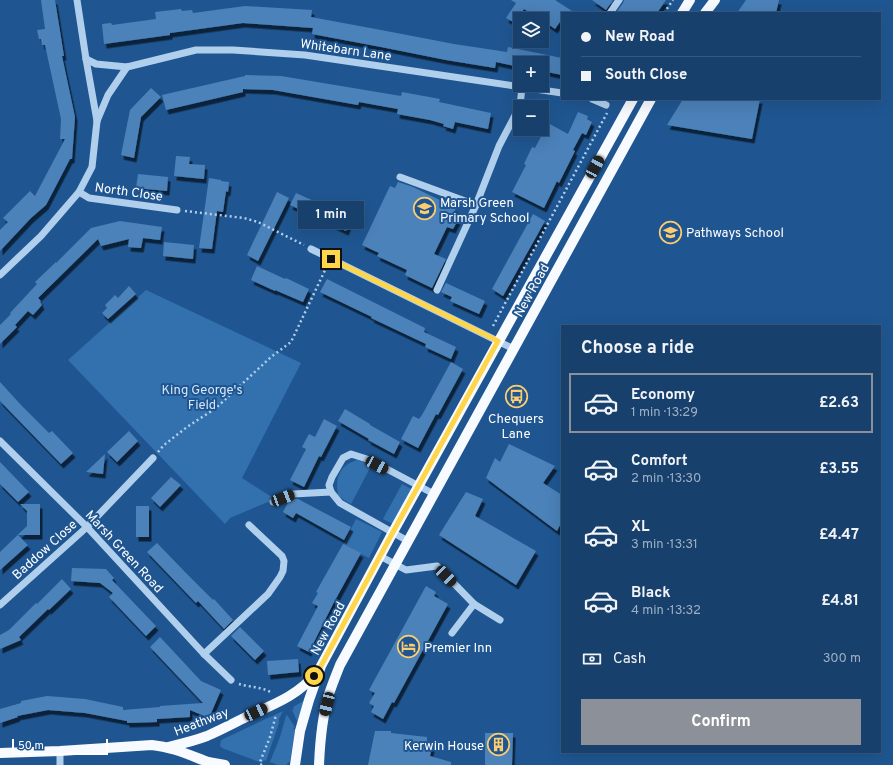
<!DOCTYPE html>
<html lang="en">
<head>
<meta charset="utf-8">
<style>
  body { margin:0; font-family:Overpass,sans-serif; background:#204772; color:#f1f3f6; height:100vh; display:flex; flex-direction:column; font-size:15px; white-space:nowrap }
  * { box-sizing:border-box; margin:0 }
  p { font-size:13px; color:#9eafc2 }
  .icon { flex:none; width:22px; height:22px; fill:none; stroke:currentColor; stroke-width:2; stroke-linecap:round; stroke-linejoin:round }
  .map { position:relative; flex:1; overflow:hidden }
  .panel { position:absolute; left:561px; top:325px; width:320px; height:428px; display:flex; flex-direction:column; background:#17406d; border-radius:0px; box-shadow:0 4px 16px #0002,0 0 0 1px #365980 }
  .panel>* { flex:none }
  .hud { position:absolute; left:561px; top:12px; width:320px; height:88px; border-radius:0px; box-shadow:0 4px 16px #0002,0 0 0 1px #365980; display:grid; align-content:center; height:88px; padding:0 20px; background:#17406d }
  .buttons { position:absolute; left:513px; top:12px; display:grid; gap:8px }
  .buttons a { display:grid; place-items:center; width:36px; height:36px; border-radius:0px; background:#17406d; box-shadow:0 4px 16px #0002,0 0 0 1px #365980; font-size:20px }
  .scale { position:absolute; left:12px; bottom:10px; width:96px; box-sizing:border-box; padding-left:4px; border:2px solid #fff; border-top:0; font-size:11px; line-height:14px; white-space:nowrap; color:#fff; -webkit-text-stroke:3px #1f5691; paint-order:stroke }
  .end { position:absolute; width:18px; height:18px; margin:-9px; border:5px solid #ffd54a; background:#111; box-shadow:0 0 0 2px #111 }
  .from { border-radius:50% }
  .bubble { position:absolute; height:28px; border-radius:0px; background:#17406d; box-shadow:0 4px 16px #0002,0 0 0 1px #365980; font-size:13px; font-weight:700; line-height:28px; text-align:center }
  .car { position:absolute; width:12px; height:24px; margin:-12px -6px; border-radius:5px; box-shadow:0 0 3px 1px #0007; background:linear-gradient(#222 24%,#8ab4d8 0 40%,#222 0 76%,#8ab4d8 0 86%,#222 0) }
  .hud b { display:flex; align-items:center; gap:14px; height:38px; font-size:15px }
  .hud b+b { border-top:1px solid #365980 }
  .hud i { width:10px; height:10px; background:#f1f3f6 }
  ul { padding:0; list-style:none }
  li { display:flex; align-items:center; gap:12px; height:60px; margin:0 8px 6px; padding:0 12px; border:2px solid transparent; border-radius:0px }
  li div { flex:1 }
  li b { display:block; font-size:15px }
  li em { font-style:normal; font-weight:700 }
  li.selected { border-color:#8c9099 }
  li>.icon { width:36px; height:36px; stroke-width:1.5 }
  h2 { padding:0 20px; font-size:18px; line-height:48px }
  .pay { display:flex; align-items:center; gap:10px; height:44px; padding:0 20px; font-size:15px }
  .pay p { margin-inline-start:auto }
  .button { display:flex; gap:8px; margin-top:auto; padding:8px 20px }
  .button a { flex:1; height:46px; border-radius:0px; background:#8c9099; color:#fff; font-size:16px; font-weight:700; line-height:46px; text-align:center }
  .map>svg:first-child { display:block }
  .green { fill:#3371ae }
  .building { fill:#4c82b9; filter:url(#shadow) }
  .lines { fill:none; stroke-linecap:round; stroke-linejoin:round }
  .path { stroke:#b0cfed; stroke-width:2.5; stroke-dasharray:2 3; stroke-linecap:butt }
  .minor { stroke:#b0cfed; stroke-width:7 }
  .major { stroke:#f7faff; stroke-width:10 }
  .route { stroke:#ffd54a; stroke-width:5 }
  .labels { text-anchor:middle; stroke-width:4; stroke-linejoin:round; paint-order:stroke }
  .street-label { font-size:13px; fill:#fff; stroke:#1f5691 }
  .poi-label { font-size:13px; fill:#fff; stroke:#1f5691; text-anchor:start }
  .park-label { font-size:13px; fill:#d6e8fa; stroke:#1f5691 }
</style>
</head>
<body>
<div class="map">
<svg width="893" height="765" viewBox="0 0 893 765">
  <defs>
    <filter id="shadow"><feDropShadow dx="2.5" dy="4.5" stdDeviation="0" flood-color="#0009"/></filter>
  </defs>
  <rect width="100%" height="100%" fill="#1f5691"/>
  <g class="green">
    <polygon points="146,290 301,363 242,478 275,499 230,518 225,524 68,360"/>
    <path d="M 357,460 L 364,462 L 371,466 L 351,504 L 344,500 L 338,495 C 335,478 339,466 357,460 Z"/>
    <polygon points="402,484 413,490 395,525 383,519"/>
    <polygon points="356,519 382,532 369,558 343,545"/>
    <polygon points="307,699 300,727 292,710 294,709 293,707"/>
    <polygon points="283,711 279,719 279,723 266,761 264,760 262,763 222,748 220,746 221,740"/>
    <polygon points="287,715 295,727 293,728 295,730 290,761 286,765 278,765 270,762 280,737 286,716"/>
  </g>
  <g class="building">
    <polygon points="41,0 55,0 64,56 62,56 75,117 72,159 70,159 46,205 31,218 0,251 0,230 8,222 3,218 30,191 35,196 65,139 60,139 61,119 45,45 42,45 41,39 39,39 37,30 45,29"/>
    <polygon points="511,0 555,0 575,13 562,13 562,19 555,29 542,20 542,19 540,19 524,9 515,23 506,18 516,3"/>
    <polygon points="592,0 613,0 606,10"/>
    <polygon points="624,0 666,0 657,13 616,13 623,3"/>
    <polygon points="746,0 779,0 776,13 737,13"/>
    <polygon points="245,6 312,10 311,17 381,30 454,44 507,52 508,47 562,58 562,75 542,71 542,63 520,63 520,67 496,62 495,68 446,60 381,47 312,34 313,28 243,23 170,33 170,35 104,44 102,24 111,23 112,25 156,19 155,12 181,9 182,11 192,10 193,13"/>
    <polygon points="245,75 281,76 401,96 402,92 440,99 439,102 491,113 488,129 455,122 453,129 443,126 444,124 430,120 397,114 398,109 359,102 358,105 273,90 243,89 243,92 166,110 162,95 245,76"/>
    <polygon points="151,88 161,97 141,117 134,158 121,155 130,110"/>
    <polygon points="683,99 760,99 752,139 667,125"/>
    <polygon points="578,112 588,116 587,119 592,122 586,135 582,133 573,150 575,151 559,183 557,181 544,208 512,192 526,165 524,164 532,147 535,148 548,123 568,134"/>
    <polygon points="176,156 190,157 189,164 205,165 204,179 174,176"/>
    <polygon points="138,174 168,177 167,191 136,188"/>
    <polygon points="209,178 221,180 221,181 229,182 228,192 226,191 223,212 217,211 212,249 199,248"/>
    <polygon points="398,182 413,187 456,208 452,217 458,220 453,229 447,227 434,254 446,259 432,288 405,275 407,270 377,256 379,253 362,245 390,186 395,188"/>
    <polygon points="277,192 289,198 258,261 247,255"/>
    <polygon points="296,193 325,206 326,204 352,217 346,231 290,205"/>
    <polygon points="533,214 545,221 503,296 492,289"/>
    <polygon points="120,221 162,227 160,240 143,238 141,248 128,247 129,239 101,246 98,239 38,298 41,301 40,302 42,305 33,315 28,311 15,325 17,327 0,344 0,325 11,314 10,313 37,284 35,282 56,262 56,263 91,228"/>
    <polygon points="164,242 194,245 193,259 163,256"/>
    <polygon points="257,266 285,279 286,278 309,289 303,302 275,290 275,291 251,280"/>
    <polygon points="327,279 425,328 424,332 456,347 451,359 425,347 426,344 371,318 372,317 320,292"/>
    <polygon points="446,283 485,301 479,314 450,301 452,297 441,292"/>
    <polygon points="129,286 136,294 108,319 102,313 107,308 105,305 115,295 118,298"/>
    <polygon points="451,362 463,369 438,415 436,414 418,448 401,439 413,416 419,419 422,415"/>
    <polygon points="0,382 21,405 49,433 52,431 73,453 61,464 0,401"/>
    <polygon points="345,409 370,424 370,425 400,442 394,454 368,440 369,439 338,421"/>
    <polygon points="324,419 337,426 321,457 319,456 304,487 290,480 306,449 302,447 309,434 315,437"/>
    <polygon points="129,431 138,441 117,462 107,452"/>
    <polygon points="509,444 555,466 543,483 562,495 562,521 557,531 486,478 495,458 500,462"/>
    <polygon points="105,454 103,474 86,472"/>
    <polygon points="0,462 29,492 18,502 0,484"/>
    <polygon points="171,477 181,485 160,507 151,498"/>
    <polygon points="466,492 483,499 475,516 536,551 516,585 439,535"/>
    <polygon points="294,499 298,499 351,527 344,540 296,513 293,518 283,512 289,501"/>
    <polygon points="20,504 40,504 40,535 18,535 28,545 0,570 0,552 27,526 27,511"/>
    <rect x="136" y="506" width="13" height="31"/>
    <polygon points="157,543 185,572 213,600 214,599 233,620 224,629 198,601 196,603 147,552"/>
    <polygon points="343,544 361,553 333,604 309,652 297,646 318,606 312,603 318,593 316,592"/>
    <polygon points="72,568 106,569 114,578 112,580 156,626 146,636 109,597 113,593 100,583 71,581"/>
    <polygon points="62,579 71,589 49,610 48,609 19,637 21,640 0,649 0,635 9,630 36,603 37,604"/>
    <polygon points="426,586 436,592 434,596 448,604 394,703 392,702 383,719 371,712 374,706 369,703 375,693 369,690"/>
    <polygon points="240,627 264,651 255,660 231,636"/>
    <polygon points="160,637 201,681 221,690 209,718 190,710 190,717 157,719 157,722 127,723 127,721 85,713 48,710 17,716 18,717 0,723 0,709 21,703 21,701 47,696 85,699 123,707 123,710 160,707 160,706 203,703 150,647"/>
    <polygon points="298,659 299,672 268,675 267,661"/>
    <polygon points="375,731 391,731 391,733 427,737 427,741 433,743 430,756 451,762 451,765 368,765"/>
    <polygon points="485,733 513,733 512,765 485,765"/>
  </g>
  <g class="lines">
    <g class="path">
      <polyline points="664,13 673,0"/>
      <polyline points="185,211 244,218 258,222 304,245"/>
      <polyline points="493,326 607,113"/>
      <polyline points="158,452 164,445 187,427 216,408 271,357 291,342 327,266"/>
      <path d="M 239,684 C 249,687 263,687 272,693"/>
      <polyline points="262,765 260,764 260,762 270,737 276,715"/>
    </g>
    <g class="minor">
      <polyline points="77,0 86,59 97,121"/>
      <polyline points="610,13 619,0"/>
      <polyline points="86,59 96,64 127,67 196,50 233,50 305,55 562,93"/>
      <polyline points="592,99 606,105"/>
      <polyline points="400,177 476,205"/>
      <polyline points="79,192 89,198 177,210"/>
      <polyline points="311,249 514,349"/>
      <polyline points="0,275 41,236 79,192 92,167 97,121 108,95 127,67"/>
      <polyline points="437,290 476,205 499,146 520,106 522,87"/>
      <polyline points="0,441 87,527 204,654 231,680"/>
      <polyline points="273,502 293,494 331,492"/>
      <polyline points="408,541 340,503 331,492 329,485 332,477 343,458 351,454 370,460 434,494"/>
      <polyline points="380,556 406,570 437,566 474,604 500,620"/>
      <polyline points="0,605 87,527 153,458"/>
      <polyline points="452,633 474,604"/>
      <polyline points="204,654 268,594 280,577 283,571 284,561 282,556 249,525"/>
      <polyline points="60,751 60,765"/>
    </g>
    <g class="major">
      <polyline points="682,13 690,0"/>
      <polyline points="705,13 715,0"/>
      <path d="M 168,747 C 181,744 194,741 207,736 C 221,730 234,723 248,716 C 272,705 299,695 315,674"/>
      <path d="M 0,753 L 60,751 L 152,745 C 172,747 189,755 208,762 L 212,765"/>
      <polyline points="208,762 225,765"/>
      <polyline points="295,765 300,731 309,700 321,666 393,532 633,99"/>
      <path d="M 319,765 C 320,741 322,717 329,694 C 332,685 336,675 340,665 L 651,99"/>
    </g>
  </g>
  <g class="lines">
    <polyline class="route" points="314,676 321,666 393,532 498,341 331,259"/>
  </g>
  <defs>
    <symbol id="school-ring" viewBox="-11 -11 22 22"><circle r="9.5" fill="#1f5691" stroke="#fbcc70" stroke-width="1.5"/><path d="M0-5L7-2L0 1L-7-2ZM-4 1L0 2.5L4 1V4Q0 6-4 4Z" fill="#fbcc70"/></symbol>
    <symbol id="bus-ring" viewBox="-11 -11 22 22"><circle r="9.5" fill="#1f5691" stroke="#fbcc70" stroke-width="1.5"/><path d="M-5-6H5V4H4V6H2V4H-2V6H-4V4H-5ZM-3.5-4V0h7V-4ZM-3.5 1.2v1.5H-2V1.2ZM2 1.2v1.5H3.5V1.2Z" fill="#fbcc70"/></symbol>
    <symbol id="hotel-ring" viewBox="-11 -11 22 22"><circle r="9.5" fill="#1f5691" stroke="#fbcc70" stroke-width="1.5"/><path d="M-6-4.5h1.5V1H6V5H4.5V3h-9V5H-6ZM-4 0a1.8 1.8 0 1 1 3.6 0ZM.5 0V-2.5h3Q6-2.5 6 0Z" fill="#fbcc70"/></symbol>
    <symbol id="building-ring" viewBox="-11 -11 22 22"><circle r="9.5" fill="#1f5691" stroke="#fbcc70" stroke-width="1.5"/><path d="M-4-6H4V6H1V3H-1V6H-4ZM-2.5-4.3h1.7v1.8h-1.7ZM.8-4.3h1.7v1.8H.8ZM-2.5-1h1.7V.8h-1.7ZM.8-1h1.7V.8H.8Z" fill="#fbcc70"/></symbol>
  </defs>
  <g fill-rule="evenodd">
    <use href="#school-ring" x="412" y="196" width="25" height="25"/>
    <use href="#school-ring" x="658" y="220" width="25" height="25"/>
    <use href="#bus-ring" x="504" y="384" width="25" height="25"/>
    <use href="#hotel-ring" x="396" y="634" width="25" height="25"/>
    <use href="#building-ring" x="486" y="732" width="25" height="25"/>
  </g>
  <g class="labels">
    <g class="street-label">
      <text transform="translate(346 49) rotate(8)" y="5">Whitebarn Lane</text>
      <text transform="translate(129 191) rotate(8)" y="5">North Close</text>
      <text transform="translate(531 290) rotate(-61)" y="5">New Road</text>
      <text transform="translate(44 549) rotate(-42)" y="5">Baddow Close</text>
      <text transform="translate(125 551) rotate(47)" y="5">Marsh Green Road</text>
      <text transform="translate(327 628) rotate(-62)" y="5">New Road</text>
      <text transform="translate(201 721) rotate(-21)" y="5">Heathway</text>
    </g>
    <g class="poi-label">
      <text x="440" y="207">Marsh Green<tspan x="440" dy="15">Primary School</tspan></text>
      <text x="686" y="237">Pathways School</text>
      <text x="516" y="423" text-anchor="middle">Chequers<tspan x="516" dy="15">Lane</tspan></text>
      <text x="424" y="652">Premier Inn</text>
      <text x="484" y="750" text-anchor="end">Kerwin House</text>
    </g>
    <g class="park-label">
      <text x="202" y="394">King George's<tspan x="202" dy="15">Field</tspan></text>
    </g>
  </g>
</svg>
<div class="buttons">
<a><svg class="icon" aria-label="layers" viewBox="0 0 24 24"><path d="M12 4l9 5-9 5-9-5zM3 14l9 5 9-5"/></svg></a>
<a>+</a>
<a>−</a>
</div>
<div class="scale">50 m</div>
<i class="end from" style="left:314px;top:676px"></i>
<i class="end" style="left:331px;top:259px"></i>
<div class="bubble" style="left:298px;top:201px;width:66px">1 min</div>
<i class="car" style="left:595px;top:167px;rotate:29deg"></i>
<i class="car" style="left:377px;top:465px;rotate:118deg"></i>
<i class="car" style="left:283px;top:498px;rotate:69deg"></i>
<i class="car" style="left:446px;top:576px;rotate:135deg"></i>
<i class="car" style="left:327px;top:704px;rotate:194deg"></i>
<i class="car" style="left:256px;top:712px;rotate:65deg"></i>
<div class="hud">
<b><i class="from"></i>New Road</b>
<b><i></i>South Close</b>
</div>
<section class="panel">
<h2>Choose a ride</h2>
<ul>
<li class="selected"><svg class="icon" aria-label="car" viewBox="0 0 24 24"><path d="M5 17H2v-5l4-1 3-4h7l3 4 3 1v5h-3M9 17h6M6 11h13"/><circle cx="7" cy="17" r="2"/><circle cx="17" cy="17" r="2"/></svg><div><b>Economy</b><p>1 min · 13:29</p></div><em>£2.63</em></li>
<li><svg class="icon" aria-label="car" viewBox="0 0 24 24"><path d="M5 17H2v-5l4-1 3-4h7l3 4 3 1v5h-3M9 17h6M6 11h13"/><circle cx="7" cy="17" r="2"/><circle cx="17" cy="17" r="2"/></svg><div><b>Comfort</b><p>2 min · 13:30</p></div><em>£3.55</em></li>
<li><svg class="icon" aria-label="car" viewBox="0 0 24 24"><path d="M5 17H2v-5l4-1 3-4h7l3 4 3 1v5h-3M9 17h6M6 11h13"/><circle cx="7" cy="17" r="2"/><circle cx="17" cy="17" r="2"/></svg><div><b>XL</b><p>3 min · 13:31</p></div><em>£4.47</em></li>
<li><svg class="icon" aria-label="car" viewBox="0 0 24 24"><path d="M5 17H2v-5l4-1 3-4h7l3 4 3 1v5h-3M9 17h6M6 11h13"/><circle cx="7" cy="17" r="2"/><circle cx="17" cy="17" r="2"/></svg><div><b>Black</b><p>4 min · 13:32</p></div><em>£4.81</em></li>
</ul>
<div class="pay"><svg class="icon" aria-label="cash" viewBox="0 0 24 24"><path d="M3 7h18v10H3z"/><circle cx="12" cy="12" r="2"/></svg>Cash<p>300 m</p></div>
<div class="button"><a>Confirm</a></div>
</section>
</div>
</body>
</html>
